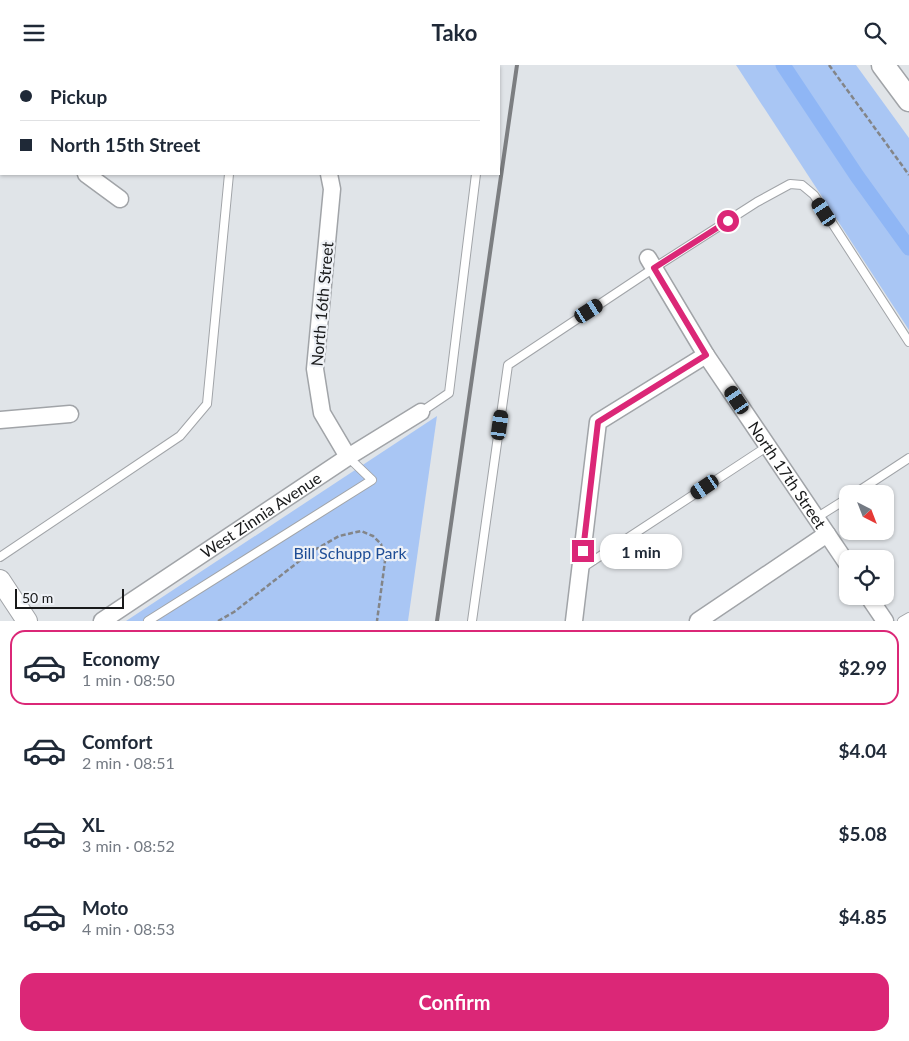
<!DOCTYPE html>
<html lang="en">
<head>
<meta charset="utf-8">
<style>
  body { margin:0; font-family:Lato,sans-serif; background:#f2f2f3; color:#1f2937; height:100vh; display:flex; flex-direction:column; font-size:19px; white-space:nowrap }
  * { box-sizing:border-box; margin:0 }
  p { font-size:16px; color:#747a83 }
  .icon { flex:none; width:28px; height:28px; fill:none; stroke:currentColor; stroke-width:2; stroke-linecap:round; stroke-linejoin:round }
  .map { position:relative; height:556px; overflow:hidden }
  .details { display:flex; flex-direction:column; background:#fff; flex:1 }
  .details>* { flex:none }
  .guide { position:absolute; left:0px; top:0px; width:500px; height:110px; box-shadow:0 1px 4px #0004; display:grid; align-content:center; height:110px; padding:0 20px; background:#fff }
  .needle { width:32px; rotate:138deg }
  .controls { position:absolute; left:839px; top:420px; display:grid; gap:10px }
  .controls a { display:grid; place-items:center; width:55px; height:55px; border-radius:10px; background:#fff; box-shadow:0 1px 4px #0004; font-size:25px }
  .scale { position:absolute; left:15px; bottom:12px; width:109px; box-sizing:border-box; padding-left:5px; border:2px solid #18191a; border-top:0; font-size:14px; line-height:18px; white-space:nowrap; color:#18191a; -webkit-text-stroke:4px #eef1f6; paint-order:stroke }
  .end { position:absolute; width:22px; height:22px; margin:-11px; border:6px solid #db2777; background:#fff; box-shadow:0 0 0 2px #fff }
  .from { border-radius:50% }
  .bubble { position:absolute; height:35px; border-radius:15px; background:#fff; box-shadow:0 1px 4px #0004; font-size:16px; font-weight:700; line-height:35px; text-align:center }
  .car { position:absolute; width:15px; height:30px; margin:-15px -8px; border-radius:6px; box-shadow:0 0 4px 1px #0007; background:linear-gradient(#222 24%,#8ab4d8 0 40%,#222 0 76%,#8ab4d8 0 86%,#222 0) }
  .guide b { display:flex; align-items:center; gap:18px; height:48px; font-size:19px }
  .guide b+b { border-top:1px solid #e0e1e3 }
  .guide i { width:12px; height:12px; background:#1f2937 }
  ul { padding:9px 0 0; list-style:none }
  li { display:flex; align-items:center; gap:15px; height:75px; margin:0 10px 8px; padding:0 10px; border:2px solid transparent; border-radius:15px }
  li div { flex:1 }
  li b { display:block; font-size:19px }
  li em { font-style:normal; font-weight:700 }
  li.active { border-color:#db2777 }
  li>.icon { width:45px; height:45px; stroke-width:1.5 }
  .button { display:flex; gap:10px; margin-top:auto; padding:10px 20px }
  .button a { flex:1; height:58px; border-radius:15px; background:#db2777; color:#fff; font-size:20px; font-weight:700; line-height:58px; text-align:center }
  header { display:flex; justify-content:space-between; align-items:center; height:65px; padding:0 20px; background:#fff; font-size:22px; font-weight:700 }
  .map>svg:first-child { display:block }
  .green { fill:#a9c6f4 }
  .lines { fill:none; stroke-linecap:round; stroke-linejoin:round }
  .canal { stroke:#8fb6f5; stroke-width:15 }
  .service-casing { stroke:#a1a4a8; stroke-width:10 }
  .minor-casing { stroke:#a1a4a8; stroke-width:19 }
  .tertiary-casing { stroke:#a1a4a8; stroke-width:22 }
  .secondary-casing { stroke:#a1a4a8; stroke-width:25 }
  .path { stroke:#838588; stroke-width:2.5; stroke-dasharray:5 2.5; stroke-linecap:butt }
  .service { stroke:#fff; stroke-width:8 }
  .minor { stroke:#fff; stroke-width:16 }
  .tertiary { stroke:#fff; stroke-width:20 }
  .secondary { stroke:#fff; stroke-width:22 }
  .rail { stroke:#7c7e81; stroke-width:4 }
  .route { stroke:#db2777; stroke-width:6 }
  .labels { text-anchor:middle; stroke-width:4.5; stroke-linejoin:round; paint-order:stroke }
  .street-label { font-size:16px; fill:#18191a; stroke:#eef1f6 }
  .park-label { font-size:16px; fill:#1e4d96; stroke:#eef1f6 }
</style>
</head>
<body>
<header><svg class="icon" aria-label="menu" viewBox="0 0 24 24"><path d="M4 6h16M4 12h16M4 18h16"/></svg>Tako<svg class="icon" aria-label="search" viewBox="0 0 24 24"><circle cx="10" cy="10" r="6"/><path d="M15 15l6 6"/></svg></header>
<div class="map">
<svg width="909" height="556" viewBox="0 0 909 556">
  <rect width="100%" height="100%" fill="#e0e4e8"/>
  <g class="green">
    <polygon points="736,0 856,0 909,73 909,265"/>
    <polygon points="437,351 408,556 126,556"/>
  </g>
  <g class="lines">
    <polyline class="canal" points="783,0 857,111 909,183"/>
    <defs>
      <g id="service">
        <polyline points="487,0 489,0"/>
        <polyline points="376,1 378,0"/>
        <polyline points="421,347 449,328 476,109"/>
        <polyline points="854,429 909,393"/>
        <polyline points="816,453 848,433"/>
        <polyline points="0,492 180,371 207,339 229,109"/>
        <polyline points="582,503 768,381"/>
        <polyline points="148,556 372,415 348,392"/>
        <polyline points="472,556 508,300 654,203 757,137 790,119 802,120 814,130 909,277"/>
        <polyline points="902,556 909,552"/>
      </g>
      <g id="minor">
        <polyline points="285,0 285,1"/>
        <polyline points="183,1 185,0"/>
        <polyline points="0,91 1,91"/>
        <polyline points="86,109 120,134"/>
        <polyline points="329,109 332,124 315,304 322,348 348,392"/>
        <path id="s1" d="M 648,193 L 706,290 L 848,500"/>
        <polyline points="0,355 70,349"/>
        <polyline points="868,531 885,556"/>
        <path id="s2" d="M 102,556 L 348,392 L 421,347"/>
        <polyline points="574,556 598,357 706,290"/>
        <polyline points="698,556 827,469"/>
      </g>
      <polyline id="tertiary" points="0,515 27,556"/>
      <polyline id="secondary" points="883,0 909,35"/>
    </defs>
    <use href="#service" class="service-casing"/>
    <use href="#minor" class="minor-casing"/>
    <use href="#tertiary" class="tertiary-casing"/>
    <use href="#secondary" class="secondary-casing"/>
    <g class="path">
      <polyline points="829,0 909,110"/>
      <polyline points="218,556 234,547 311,487 339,471 361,466 373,471 381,479 385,496 377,556"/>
    </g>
    <use href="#service" class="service"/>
    <use href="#minor" class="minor"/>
    <use href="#tertiary" class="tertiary"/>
    <use href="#secondary" class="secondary"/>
    <polyline class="rail" points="437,556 517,0"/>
  </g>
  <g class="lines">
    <polyline class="route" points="583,486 598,357 706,290 654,203 728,156"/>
  </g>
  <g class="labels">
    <g class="street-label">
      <text transform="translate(322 239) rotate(-85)" y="6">North 16th Street</text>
      <text dy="6" stroke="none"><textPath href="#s1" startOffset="258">North 17th Street</textPath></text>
      <text dy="6" stroke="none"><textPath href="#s2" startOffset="191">West Zinnia Avenue</textPath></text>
    </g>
    <g class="park-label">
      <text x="350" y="494">Bill Schupp Park</text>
    </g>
  </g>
</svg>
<div class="controls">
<a><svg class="needle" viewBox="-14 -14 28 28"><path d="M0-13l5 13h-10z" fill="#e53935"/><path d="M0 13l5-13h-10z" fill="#747a83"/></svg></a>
<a><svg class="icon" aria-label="locate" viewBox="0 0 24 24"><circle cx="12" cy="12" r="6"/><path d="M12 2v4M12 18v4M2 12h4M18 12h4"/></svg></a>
</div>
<div class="scale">50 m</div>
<i class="end from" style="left:728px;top:156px"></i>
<i class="end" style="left:583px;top:486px"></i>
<div class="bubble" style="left:600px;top:469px;width:82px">1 min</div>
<i class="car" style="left:824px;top:147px;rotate:327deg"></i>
<i class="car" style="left:589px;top:246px;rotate:57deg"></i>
<i class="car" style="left:737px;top:335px;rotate:326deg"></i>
<i class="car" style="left:500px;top:360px;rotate:8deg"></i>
<i class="car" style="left:705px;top:422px;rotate:236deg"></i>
<div class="guide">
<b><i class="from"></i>Pickup</b>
<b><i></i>North 15th Street</b>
</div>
</div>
<section class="details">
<ul>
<li class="active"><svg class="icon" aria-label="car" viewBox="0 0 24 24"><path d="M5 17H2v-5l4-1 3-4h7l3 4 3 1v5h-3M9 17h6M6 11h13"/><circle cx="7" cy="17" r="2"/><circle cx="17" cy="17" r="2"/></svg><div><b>Economy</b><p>1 min · 08:50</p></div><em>$2.99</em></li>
<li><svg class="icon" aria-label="car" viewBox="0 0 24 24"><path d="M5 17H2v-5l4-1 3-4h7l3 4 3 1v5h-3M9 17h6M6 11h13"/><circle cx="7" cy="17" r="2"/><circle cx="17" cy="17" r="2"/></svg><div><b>Comfort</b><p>2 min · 08:51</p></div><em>$4.04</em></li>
<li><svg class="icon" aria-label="car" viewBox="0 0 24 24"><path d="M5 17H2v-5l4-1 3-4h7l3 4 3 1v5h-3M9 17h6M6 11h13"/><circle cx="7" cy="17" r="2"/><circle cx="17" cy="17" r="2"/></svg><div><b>XL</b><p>3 min · 08:52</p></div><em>$5.08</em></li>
<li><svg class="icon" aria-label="car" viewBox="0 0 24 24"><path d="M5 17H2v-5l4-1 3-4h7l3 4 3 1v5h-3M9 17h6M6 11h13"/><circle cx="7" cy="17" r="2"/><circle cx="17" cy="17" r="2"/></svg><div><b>Moto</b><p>4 min · 08:53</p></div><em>$4.85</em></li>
</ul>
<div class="button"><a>Confirm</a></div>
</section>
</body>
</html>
